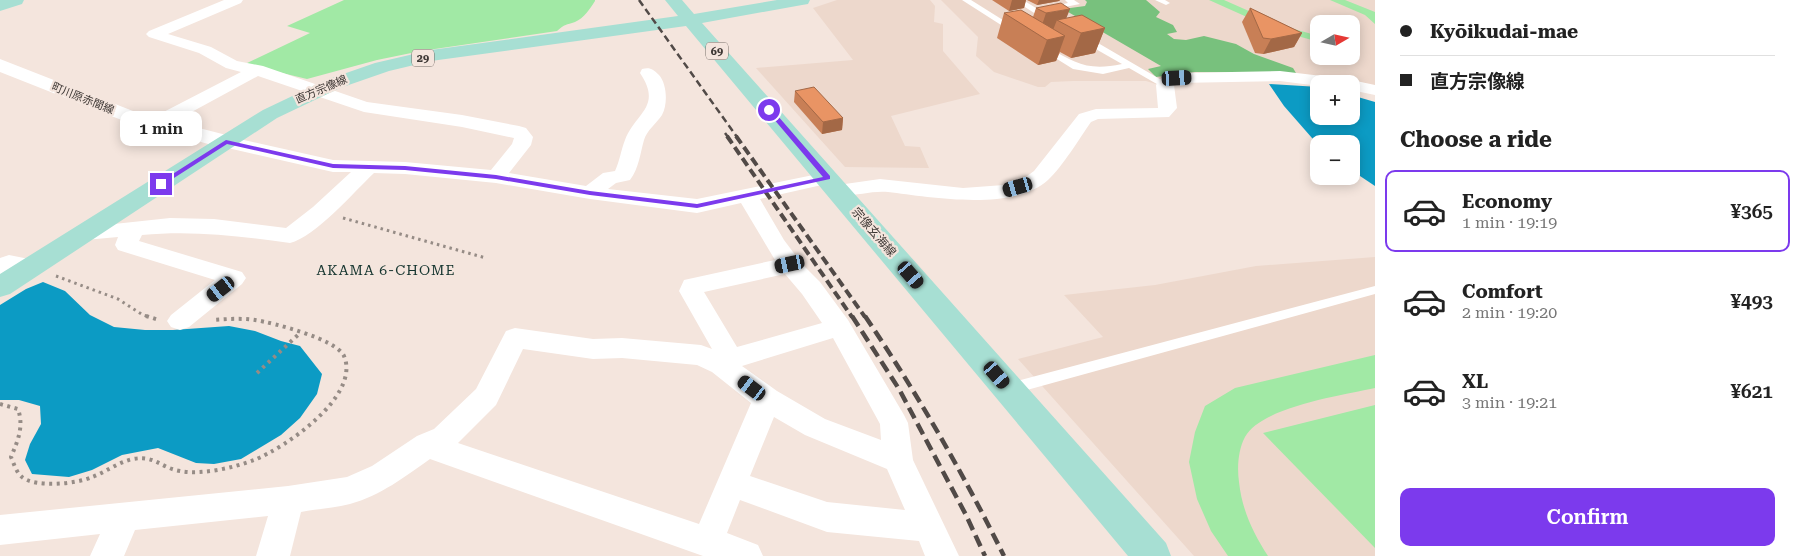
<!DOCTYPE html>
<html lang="en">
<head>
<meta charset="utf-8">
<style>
  body { margin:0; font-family:"Roboto Serif","Noto Sans JP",serif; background:#f6f6f6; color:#222; height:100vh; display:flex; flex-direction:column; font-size:19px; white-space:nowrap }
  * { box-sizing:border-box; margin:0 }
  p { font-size:16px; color:#767676 }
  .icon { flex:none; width:28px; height:28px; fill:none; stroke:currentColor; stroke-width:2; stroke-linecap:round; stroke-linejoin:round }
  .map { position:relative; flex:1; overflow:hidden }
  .drawer { display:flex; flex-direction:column; background:#fff; width:425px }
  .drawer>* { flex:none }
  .guide { display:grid; align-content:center; height:110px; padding:0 25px; background:#fff }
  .needle { width:32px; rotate:81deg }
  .fabs { position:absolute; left:1310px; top:15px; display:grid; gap:10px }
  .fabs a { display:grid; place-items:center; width:50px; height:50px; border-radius:10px; background:#fff; box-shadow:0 2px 12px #0003; font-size:25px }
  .end { position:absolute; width:22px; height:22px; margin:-11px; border:6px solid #7c3aed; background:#fff; box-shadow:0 0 0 2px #fff }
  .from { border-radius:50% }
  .bubble { position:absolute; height:35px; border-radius:10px; background:#fff; box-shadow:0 2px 12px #0003; font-size:16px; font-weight:600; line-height:35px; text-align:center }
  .car { position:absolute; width:15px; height:30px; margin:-15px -8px; border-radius:6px; box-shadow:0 0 4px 1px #0007; background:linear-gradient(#222 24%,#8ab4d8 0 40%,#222 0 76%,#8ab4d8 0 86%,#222 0) }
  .guide b { display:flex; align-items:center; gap:18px; height:48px; font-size:19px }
  .guide b+b { border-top:1px solid #e0e0e0 }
  .guide i { width:12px; height:12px; background:#222 }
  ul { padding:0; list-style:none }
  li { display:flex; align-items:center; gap:15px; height:82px; margin:0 10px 8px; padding:0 15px; border:2px solid transparent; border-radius:10px }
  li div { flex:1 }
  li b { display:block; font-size:19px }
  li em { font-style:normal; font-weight:600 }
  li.current { border-color:#7c3aed }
  li>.icon { width:45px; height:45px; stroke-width:1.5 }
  h2 { padding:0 25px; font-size:22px; line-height:60px }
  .primary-button { display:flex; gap:10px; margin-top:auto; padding:10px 25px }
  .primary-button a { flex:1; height:58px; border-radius:10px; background:#7c3aed; color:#fff; font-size:20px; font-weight:600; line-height:58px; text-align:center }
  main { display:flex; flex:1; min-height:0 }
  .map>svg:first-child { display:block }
  .built { fill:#edd8cc; fill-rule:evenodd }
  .green { fill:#a1e9a5 }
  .forest { fill:#78c17d }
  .water { fill:#0c9bc4 }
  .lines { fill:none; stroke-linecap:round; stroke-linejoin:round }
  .path-far1 { stroke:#968c86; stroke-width:3; stroke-dasharray:2.5 4; stroke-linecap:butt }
  .path { stroke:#968c86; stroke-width:4; stroke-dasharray:3 4.5; stroke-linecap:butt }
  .lane { fill:#fff; fill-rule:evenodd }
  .street { fill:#fff; fill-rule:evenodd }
  .secondary { fill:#fff; fill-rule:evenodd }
  .primary { fill:#a7dfd3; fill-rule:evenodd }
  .rail-far2 { stroke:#514a47; stroke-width:2.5; stroke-dasharray:7 4; stroke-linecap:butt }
  .rail-far1 { stroke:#514a47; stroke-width:4; stroke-dasharray:9 4.5; stroke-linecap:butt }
  .rail { stroke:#514a47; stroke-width:4.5; stroke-dasharray:12 6; stroke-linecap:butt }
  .wall { fill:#c87f56 }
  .shaded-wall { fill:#a36846 }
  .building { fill:#e99464; stroke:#a36846 }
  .route { fill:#7c3aed }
  .labels { text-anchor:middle; stroke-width:4.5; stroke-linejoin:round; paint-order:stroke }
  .shield { fill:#f4e5dd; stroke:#756c67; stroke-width:1 }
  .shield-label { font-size:11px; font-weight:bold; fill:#3e3835 }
  .far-street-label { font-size:11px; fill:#3e3835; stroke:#f4e5dd }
  .street-label { font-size:12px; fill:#3e3835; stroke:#f4e5dd }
  .neighbourhood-label { font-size:14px; letter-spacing:1px; fill:#14342e; stroke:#f4e5dd }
</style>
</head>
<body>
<main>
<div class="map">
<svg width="1375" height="556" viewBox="0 0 1375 556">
  <rect width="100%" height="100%" fill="#f4e5dd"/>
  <g class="built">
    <polygon points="837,0 930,0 935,6 934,22 943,24 943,51 980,94 891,116 905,146 920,147 929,168 845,167 756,68 853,60 813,8"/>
    <path d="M 941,0 L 1375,0 L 1375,88 L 1349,81 L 1187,75 L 1159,85 L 1146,81 L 1073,81 L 1051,82 L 1045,87 L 1038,87 L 994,72 L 976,56 L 978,37 ZM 1319,24 L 1351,24 L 1351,56 L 1319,56 Z"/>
    <polygon points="1375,257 1375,556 1194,556 1018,359 1103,337 1064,295 1155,285 1256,266"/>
  </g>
  <g class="green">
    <path d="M 344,0 L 595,0 L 595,1 C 590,9 584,18 575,22 C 566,25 565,24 557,31 L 421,51 L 377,60 L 307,79 L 245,64 L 310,33 L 287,26 Z"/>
    <polygon points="1209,0 1224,0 1283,26 1319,36 1319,42 1276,30"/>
    <polygon points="1330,0 1345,0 1375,12 1375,24 1365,15"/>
    <path d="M 1375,355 L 1375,388 C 1343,395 1261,407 1245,437 C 1238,450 1237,468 1239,482 C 1242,510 1253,533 1268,556 L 1228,556 L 1211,531 L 1197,499 L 1189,462 L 1195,432 L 1205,406 L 1235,388 Z"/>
    <polygon points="1375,405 1375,548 1263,433"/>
  </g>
  <polygon class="forest" points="1085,0 1146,0 1160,12 1156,17 1173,25 1177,32 1167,34 1174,39 1186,40 1204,36 1236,44 1254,54 1293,68 1296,73 1195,72 1156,77 1148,69 1161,66 1063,9 1085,6 1087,2"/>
  <g class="water">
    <polygon points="1269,84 1319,87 1319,116 1351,116 1351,95 1375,102 1375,186 1351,170 1351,144 1319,144 1319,146 1284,106"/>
    <polygon points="43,282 65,291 90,315 114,327 145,330 173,330 229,326 255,331 281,341 300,346 322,374 317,394 300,418 281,435 241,459 214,464 196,463 158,448 122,455 92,470 69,477 32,474 25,460 30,444 41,424 40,406 19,400 0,400 0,305 26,289"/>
  </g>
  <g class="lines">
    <g class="path-far1">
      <polyline points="343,218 486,258"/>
      <polyline points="56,276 118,299 143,315 150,317"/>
    </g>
    <g class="path">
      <polyline points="146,316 159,320"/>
      <polyline points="257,373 299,334"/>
      <path d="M 0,404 L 18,409 C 24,427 18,440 11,457 C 14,464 16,472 22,477 C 35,488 77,484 92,477 C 106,472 118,462 133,459 C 155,455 161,468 180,471 C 202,475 233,468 254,460 C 285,448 361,396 344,356 C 336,339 274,323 255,320 C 241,318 227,319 213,320"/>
    </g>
    <g class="lane">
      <polygon points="962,0 971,0 1019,30 1012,32"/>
      <polygon points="1014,0 1023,0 1052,18 1045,20"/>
      <polygon points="1065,0 1074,0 1080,4 1049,10 1045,8 1068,3"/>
      <polygon points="1155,0 1165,0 1170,3 1166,5"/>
      <path d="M 1080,36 L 1086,36 L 1170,85 L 1168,87 L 1162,87 L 1129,68 L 1103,74 L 1073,69 L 1041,49 L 1048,47 C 1076,64 1089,71 1122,64 L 1080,40 Z"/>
      <polygon points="1375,286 1375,294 1009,395 1004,393 1002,389 1004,385 1009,383"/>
    </g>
    <g class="street">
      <path d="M 224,0 L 243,0 L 241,3 L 168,34 L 211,47 L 237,61 L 263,66 L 367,102 L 462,115 L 519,126 L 526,128 L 533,137 L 531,145 L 509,173 L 586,186 L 603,173 L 615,171 C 620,160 621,150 625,140 C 635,113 663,107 640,73 L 642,69 C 650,67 653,69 659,75 C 667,84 668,104 662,115 C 656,124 647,130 644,140 C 640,154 639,168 630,180 L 616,183 L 608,189 L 697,199 L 828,172 L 835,174 L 838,178 L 835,182 L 760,199 L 784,240 L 802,264 L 820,282 L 848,320 L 904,415 L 908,423 L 913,460 L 959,556 L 925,556 L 919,541 L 827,532 L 740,500 L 727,533 L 758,545 L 763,556 L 703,556 L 430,459 C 406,476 380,496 350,504 C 334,508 317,509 301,512 L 290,556 L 256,556 L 268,516 L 135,530 L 124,556 L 90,556 L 100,534 L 0,545 L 0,515 L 288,486 L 347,477 L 372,466 L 417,436 L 434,429 L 476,389 L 506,331 L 515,328 L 593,339 L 622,338 L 701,345 L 712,349 L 679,291 L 684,280 L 775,260 L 741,203 L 697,213 L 590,199 L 496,183 L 405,174 L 374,173 C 354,192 315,237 290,243 C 240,236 192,230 142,235 L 139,241 L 242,272 L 246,278 L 242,284 L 189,327 L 180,330 L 171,327 L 167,321 L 171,315 L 215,280 L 118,250 L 115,245 L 118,237 L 85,240 L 77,238 L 74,233 L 77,228 L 170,218 L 214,219 L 286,228 L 313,207 L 351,172 L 333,172 L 219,146 L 216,142 L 219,138 L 226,136 L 333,160 L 405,162 L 491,170 L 512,144 L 514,138 L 462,127 L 364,112 L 258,76 L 164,127 L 157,129 L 150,127 L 148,123 L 150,119 L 241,72 L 226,68 L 199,53 L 149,37 L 146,34 L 149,31 ZM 785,274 L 802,294 L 822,323 L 737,347 L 704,292 ZM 833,338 L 880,424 L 881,440 L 825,419 L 777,391 L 742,366 ZM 523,349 L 593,359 L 622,358 L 697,365 L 712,372 L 751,403 L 699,524 L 458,443 L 496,405 ZM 774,417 L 805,435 L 887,469 L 905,510 L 827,502 L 750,476 Z"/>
      <path d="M 1280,71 L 1347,79 L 1375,85 L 1375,95 L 1351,90 L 1351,84 L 1319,84 L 1319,86 L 1280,81 L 1177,83 L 1174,85 L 1177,108 L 1169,117 L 1098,119 L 1091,122 C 1079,139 1063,166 1048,180 C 1013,212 930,197 888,192 C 869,190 849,199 831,194 L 828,190 L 831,186 L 880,179 L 963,188 L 1004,185 L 1023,179 L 1034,171 L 1079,114 L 1096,109 L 1158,108 L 1156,85 L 1163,76 L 1177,73 Z"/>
      <polygon points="9,255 39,261 43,267 39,273 31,275 12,271 0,276 0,258"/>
    </g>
    <polygon class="secondary" points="0,59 133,111 234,137 237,142 234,147 226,149 119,119 0,72"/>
    <g class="primary">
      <polygon points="0,0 24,0 22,4 0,11"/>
      <polygon points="665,0 682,0 694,14 777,0 810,0 808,4 802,5 702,23 1166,543 1171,556 1128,556 686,26 431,61 389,71 340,88 277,118 10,294 0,297 0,274 263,110 326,80 375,63 431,50 678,16"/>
    </g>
    <g class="rail-far2">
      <polyline points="639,0 737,137"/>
      <polyline points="725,133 728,137"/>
    </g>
    <g class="rail-far1">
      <polyline points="727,136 852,317"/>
      <polyline points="736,136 865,317"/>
    </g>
    <g class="rail">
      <polyline points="852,316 899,389 966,515 985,556"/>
      <path d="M 865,316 C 917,393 963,473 1004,556"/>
    </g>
  </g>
  <g class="wall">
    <polygon points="992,0 1026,0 1024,8 1009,11"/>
    <polygon points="1027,0 1060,0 1059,1 1037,5"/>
    <polygon points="1036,8 1067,18 1105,28 1095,53 1071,58 1060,52 1056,61 1038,65 997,38 1004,13 1033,17"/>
    <polygon points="1250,8 1302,33 1294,47 1263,54 1255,53 1242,22"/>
    <polygon points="795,91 843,118 842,130 822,134 794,102"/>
  </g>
  <g class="shaded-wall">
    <polygon points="1012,0 1026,0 1024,8 1009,11"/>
    <polygon points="1039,0 1060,0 1059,1 1037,5"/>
    <polygon points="1070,9 1064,24 1057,20 1051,35 1039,34 1046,13"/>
    <polygon points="1105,28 1095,53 1071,58 1081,33"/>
    <polygon points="1302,33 1294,47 1263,54 1271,39"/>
    <polygon points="1065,36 1056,61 1038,65 1047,40"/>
    <polygon points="843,118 842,130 822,134 823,122"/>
  </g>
  <g class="building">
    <polygon points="1061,3 1070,9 1046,13 1036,8"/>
    <polygon points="1250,8 1302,33 1271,39 1263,38"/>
    <polygon points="1021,10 1065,36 1047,40 1004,13"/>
    <polygon points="1082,15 1105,28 1081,33 1057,20"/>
    <polygon points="814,87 843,118 823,122 795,91"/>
  </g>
  <polygon class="route" points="767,108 771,108 830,176 830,179 697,208 590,195 496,179 405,170 333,168 227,144 163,185 157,184 226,140 333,164 405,166 496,175 590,191 697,204 823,177 767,111"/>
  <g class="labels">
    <g class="shield">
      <rect x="706" y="42.5" width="22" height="17" rx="4"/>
      <rect x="412" y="49.5" width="22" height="17" rx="4"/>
    </g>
    <g class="shield-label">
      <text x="717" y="55">69</text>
      <text x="423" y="62">29</text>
    </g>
    <g class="far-street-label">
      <text transform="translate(321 89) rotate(-23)" y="4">直方宗像線</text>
      <text transform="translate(83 98) rotate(22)" y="4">町川原赤間線</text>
    </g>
    <g class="street-label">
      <text transform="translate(874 232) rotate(49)" y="4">宗像玄海線</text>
    </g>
    <g class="neighbourhood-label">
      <text x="386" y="275">AKAMA 6-CHOME</text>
    </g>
  </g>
</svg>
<div class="fabs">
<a><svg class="needle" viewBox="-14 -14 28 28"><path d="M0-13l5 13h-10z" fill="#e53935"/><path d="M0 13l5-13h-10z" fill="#767676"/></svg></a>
<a>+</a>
<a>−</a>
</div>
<i class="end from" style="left:769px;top:110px"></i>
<i class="end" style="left:161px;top:184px"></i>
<div class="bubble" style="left:120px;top:111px;width:82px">1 min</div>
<i class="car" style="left:1177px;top:78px;rotate:87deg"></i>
<i class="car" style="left:1018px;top:187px;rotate:254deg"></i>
<i class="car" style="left:790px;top:264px;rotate:258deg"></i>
<i class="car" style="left:911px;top:275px;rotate:139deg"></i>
<i class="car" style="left:221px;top:289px;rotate:232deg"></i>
<i class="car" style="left:997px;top:375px;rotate:139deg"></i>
<i class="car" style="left:752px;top:388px;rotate:307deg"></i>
</div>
<section class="drawer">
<div class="guide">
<b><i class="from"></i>Kyōikudai-mae</b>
<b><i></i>直方宗像線</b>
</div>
<h2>Choose a ride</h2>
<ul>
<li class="current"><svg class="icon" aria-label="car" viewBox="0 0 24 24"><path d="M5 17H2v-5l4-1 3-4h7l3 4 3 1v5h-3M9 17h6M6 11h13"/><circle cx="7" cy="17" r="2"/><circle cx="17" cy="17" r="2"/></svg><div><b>Economy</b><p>1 min · 19:19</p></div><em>¥365</em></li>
<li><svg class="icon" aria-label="car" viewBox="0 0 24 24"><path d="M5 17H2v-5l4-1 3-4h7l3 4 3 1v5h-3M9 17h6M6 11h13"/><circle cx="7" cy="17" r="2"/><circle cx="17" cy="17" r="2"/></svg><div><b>Comfort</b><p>2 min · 19:20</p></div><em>¥493</em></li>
<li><svg class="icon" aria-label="car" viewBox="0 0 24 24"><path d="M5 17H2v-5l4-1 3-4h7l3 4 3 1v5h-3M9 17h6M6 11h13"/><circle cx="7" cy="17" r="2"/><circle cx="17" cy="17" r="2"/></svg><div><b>XL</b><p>3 min · 19:21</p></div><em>¥621</em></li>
</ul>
<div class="primary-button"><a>Confirm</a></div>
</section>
</main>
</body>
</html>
